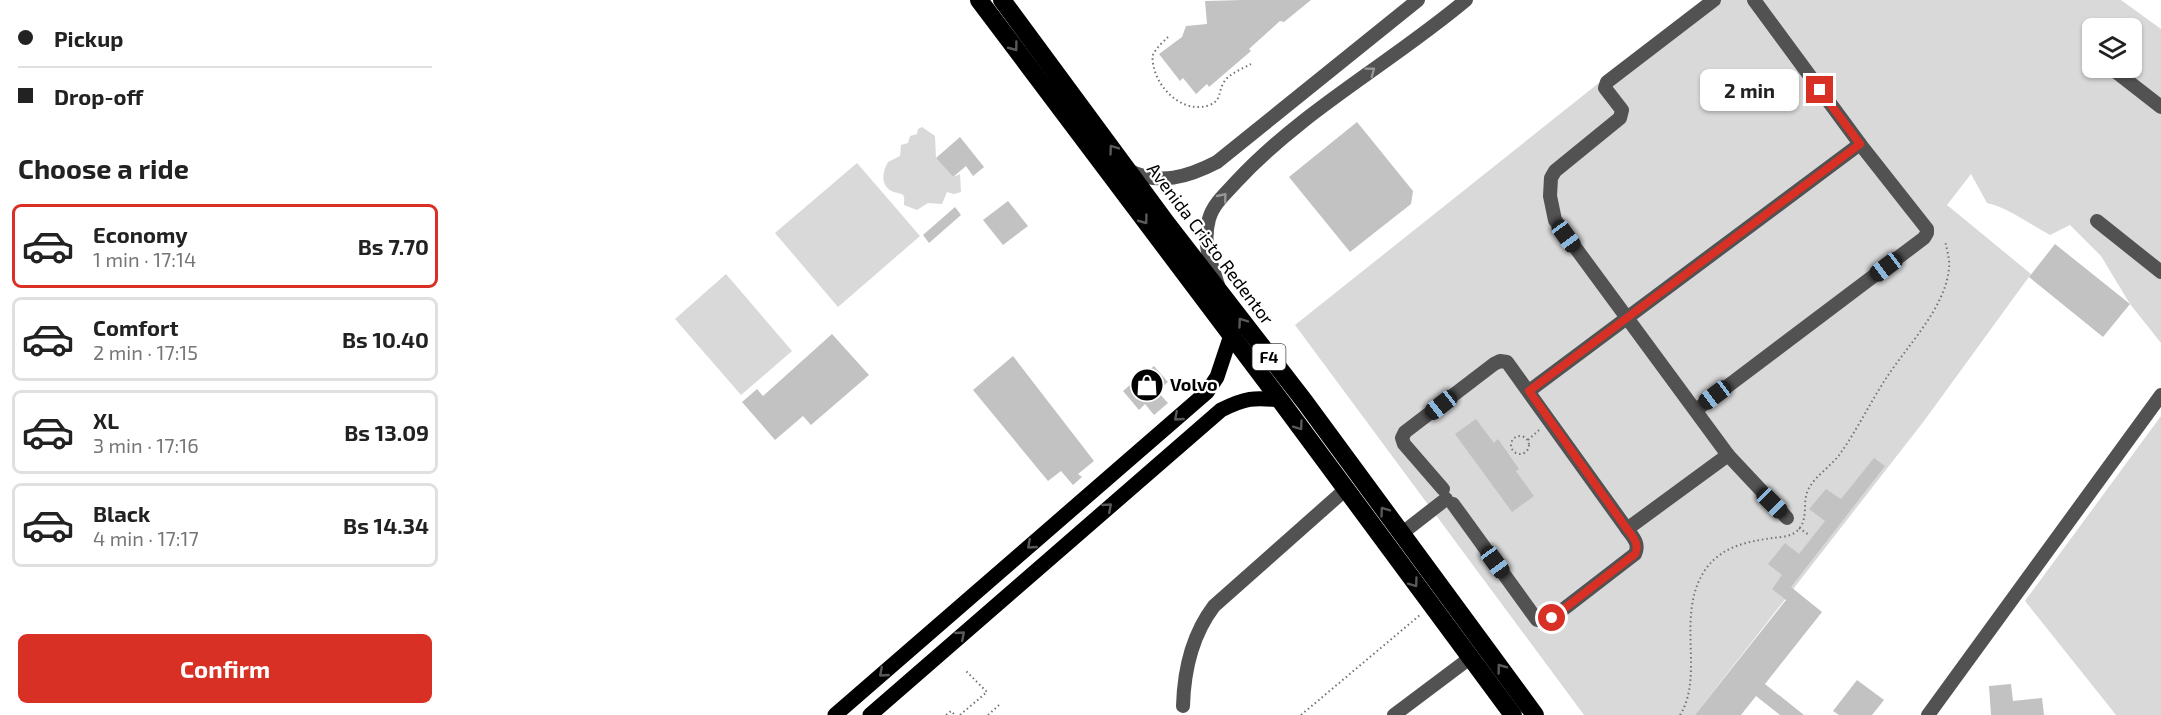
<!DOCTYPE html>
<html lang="en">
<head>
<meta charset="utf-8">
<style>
  body { margin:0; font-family:"Exo 2",sans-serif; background:#f6f6f6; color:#222; height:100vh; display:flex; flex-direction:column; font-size:22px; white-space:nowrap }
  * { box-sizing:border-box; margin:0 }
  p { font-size:20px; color:#767676 }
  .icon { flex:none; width:33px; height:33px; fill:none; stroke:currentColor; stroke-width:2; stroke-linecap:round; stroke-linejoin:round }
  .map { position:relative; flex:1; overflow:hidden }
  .side { display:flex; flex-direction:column; background:#fff; width:450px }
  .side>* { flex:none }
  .guide { display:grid; align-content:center; height:132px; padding:0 18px; background:#fff }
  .fabs { position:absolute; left:1632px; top:18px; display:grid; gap:12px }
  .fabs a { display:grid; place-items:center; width:60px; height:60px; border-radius:9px; background:#fff; box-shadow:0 2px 4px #0004; font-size:30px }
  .end { position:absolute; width:27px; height:27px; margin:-14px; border:8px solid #d93025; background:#fff; box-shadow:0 0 0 3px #fff }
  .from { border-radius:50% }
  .bubble { position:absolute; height:42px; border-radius:9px; background:#fff; box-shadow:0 2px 4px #0004; font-size:20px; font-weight:700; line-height:42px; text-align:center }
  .car { position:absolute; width:18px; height:36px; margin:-18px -9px; border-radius:8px; box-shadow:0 0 4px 2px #0007; background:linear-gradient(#222 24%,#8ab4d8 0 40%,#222 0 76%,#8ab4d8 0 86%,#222 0) }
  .guide b { display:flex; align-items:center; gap:21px; height:57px; font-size:22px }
  .guide b+b { border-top:2px solid #e0e0e0 }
  .guide i { width:15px; height:15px; background:#222 }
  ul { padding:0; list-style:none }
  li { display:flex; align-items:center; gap:18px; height:84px; margin:0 12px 9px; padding:0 6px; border:3px solid #e0e0e0; border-radius:9px }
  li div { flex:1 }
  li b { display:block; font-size:22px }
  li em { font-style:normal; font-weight:700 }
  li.active { border-color:#d93025 }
  li>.icon { width:54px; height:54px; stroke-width:1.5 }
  h2 { padding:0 18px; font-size:27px; line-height:72px }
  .primary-button { display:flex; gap:12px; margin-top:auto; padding:12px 18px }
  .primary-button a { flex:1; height:69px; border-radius:9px; background:#d93025; color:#fff; font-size:24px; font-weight:700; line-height:69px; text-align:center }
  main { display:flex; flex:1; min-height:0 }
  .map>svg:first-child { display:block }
  .green { fill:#d9d9d9; fill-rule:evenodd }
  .building { fill:#c2c2c2 }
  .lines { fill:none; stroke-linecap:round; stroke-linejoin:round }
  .path { stroke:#747474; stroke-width:2; stroke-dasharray:1.5 3; stroke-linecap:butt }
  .minor { stroke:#525252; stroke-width:14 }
  .major { stroke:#000; stroke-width:15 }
  .highway { stroke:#000; stroke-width:18 }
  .oneway { stroke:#595959 }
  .oneway2 { stroke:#979797 }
  .route { stroke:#d93025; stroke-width:8 }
  .labels { text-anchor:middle; stroke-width:4.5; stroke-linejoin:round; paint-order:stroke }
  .shield { fill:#fff; stroke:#4c4c4c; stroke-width:1.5 }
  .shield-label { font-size:16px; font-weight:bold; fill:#000 }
  .street-label { font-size:18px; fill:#000; stroke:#fff }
  .poi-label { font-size:18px; font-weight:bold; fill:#000; stroke:#fff; text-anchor:start }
</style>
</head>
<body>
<main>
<section class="side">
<div class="guide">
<b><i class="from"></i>Pickup</b>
<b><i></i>Drop-off</b>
</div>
<h2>Choose a ride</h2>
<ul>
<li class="active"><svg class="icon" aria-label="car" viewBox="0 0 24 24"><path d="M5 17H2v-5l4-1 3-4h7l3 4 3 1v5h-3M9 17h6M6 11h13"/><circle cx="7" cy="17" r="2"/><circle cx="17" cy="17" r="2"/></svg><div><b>Economy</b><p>1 min · 17:14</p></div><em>Bs 7.70</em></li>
<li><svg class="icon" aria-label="car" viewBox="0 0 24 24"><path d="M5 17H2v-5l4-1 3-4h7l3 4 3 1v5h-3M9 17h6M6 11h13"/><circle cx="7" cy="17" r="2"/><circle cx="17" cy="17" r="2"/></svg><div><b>Comfort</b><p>2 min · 17:15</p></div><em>Bs 10.40</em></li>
<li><svg class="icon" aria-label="car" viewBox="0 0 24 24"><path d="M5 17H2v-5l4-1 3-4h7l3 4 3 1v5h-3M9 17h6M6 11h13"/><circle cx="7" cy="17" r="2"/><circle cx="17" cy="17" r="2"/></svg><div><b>XL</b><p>3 min · 17:16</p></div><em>Bs 13.09</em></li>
<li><svg class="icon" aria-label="car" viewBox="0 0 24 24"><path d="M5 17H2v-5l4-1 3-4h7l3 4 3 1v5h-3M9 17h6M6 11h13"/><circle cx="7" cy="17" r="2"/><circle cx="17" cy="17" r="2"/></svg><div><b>Black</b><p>4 min · 17:17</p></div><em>Bs 14.34</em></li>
</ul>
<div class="primary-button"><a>Confirm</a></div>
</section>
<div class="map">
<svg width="1711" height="715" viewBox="0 0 1711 715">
  <rect width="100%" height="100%" fill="#fff"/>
  <g class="green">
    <path d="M 1253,0 L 1671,0 L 1711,29 L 1711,343 L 1680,304 L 1651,256 L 1620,225 L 1600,235 C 1581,225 1557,207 1537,203 L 1521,174 L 1497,205 L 1581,274 L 1474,421 L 1245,715 L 1134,715 L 845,325 ZM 1642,28 L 1682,28 L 1682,68 L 1642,68 Z"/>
    <path d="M 472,127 L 485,136 L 486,158 L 503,177 L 510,174 L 511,192 L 504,194 L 497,192 L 492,204 L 478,203 L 467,210 L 454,205 C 454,202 455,197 453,195 C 451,193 446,193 444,192 C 430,187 432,172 438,162 L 450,156 L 451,145 L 458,143 L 460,136 L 467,134 L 468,129 Z"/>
    <polygon points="407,163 470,236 388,307 325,233"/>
    <polygon points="276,274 342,351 291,395 225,319"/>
    <polygon points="1711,416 1711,715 1666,715 1575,601"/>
  </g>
  <g class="building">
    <polygon points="793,0 861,0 834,22 830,21 799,49 801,51 759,87 757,84 746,94 733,78 730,81 709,54 732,37 736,26 757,24 755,1"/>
    <polygon points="907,122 963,191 961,204 900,252 839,177"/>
    <polygon points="510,137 534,167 523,176 516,166 503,177 486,158"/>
    <polygon points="558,201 578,226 553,245 533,220"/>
    <polygon points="505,207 511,215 479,243 473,235"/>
    <polygon points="1605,244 1680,304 1653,337 1579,277"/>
    <polygon points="382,334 419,375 361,425 353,416 325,440 292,402 307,389 313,396"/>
    <polygon points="563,356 644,461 628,474 632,477 623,485 611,471 598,481 523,390"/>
    <polygon points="704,366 718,382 707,391 718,403 704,415 695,404 689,410 673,391 697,370 698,371"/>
    <polygon points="1026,419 1044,443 1048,439 1069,469 1066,471 1084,496 1062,512 1005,434"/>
    <polygon points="1424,458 1435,466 1341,587 1372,612 1315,684 1354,715 1330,715 1306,696 1291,715 1245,715 1336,600 1322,589 1332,575 1318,564 1335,543 1349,554 1375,521 1359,509 1376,489 1391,499"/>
    <polygon points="1407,680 1434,700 1422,715 1389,715 1383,711"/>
    <polygon points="1561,684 1563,701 1592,698 1594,715 1541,715 1539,686"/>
  </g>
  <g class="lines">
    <g class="path">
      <path d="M 718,37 C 713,42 706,48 703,55 C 702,59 703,64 704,68 C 710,92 735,114 760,105 C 772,100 768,91 774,82 C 780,73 792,69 801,64"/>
      <circle cx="1070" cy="445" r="9"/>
      <polyline points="1078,440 1089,430"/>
      <polyline points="1349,528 1359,535"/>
      <polyline points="496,715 501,711 505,715"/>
      <polyline points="510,715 537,692 516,671"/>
      <polyline points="538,715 549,705"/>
      <polyline points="851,715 970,615"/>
      <path d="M 1230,715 C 1255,675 1225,615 1255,570 C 1271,547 1295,542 1322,538 C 1330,537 1340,537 1347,531 C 1360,519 1351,502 1359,488 C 1367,474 1383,465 1392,451 C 1408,428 1421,401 1437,377 C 1457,346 1496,307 1499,268 C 1500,260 1497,250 1495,241"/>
    </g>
    <g class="minor">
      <polyline points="1264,0 1157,82 1155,88 1172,110 1170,118 1105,171 1101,178 1100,196 1105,220 1278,455 1337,518"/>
      <polyline points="1661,68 1711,107"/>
      <path d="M 678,170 C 709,186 738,177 767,162 L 968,0"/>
      <polyline points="1647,221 1711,272"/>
      <path d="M 768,285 C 761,261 752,245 759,219 C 763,204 776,193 786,182 C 853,110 941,63 1016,0"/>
      <polyline points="1079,391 1410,144"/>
      <polyline points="1246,410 1474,238 1477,233 1477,229 1410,144 1304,0"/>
      <path d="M 993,489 L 954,444 L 952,438 L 955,432 L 1044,364 L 1050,361 L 1057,362 L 1177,529 C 1183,537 1190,544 1185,554 L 1102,618 L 1087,620 L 1003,504"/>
      <polyline points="1177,529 1278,455"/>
      <polyline points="951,534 996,499"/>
      <path d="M 733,706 C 734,669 742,635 764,606 L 896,489"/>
      <polyline points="944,715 1020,658"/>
      <polyline points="1478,715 1711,395"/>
    </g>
    <g class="major">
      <polyline points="385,715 757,392 767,377 781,335"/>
      <path d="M 420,715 L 771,410 C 795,398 804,397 830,400"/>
    </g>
    <g class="highway">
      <polyline points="529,0 830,400 1063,715"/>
      <polyline points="552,0 718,225 855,402 1085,715"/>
    </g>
  </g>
  <defs><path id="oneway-chevron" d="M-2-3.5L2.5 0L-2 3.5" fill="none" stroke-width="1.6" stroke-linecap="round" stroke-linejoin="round" transform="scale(1.5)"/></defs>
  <g class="oneway">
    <use href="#oneway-chevron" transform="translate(564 47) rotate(53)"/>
    <use href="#oneway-chevron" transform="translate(663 149) rotate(-126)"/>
    <use href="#oneway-chevron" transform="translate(694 220) rotate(53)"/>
    <use href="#oneway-chevron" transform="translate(792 322) rotate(-125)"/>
    <use href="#oneway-chevron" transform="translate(728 417) rotate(139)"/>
    <use href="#oneway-chevron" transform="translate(849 426) rotate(54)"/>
    <use href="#oneway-chevron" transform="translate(658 507) rotate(-41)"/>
    <use href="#oneway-chevron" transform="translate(934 511) rotate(-126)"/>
    <use href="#oneway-chevron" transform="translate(581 545) rotate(139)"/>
    <use href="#oneway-chevron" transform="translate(964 583) rotate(54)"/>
    <use href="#oneway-chevron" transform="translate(511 635) rotate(-41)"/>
    <use href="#oneway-chevron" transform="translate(1051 668) rotate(-127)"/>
    <use href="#oneway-chevron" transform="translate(433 673) rotate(139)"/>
  </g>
  <g class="oneway2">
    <use href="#oneway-chevron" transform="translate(921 71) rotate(-37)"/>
    <use href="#oneway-chevron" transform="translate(773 197) rotate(-51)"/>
  </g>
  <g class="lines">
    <path class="route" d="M 1102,618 L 1185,554 C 1190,544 1183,537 1177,529 L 1079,391 L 1410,144 L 1370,90"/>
  </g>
  <defs>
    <symbol id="shop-disc" viewBox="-11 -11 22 22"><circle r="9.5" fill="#000" stroke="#fff"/><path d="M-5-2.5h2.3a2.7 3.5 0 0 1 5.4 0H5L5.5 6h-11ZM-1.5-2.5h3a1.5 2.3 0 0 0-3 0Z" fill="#fff"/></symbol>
  </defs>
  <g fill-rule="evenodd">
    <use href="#shop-disc" x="678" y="366" width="38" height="38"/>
  </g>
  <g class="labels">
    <rect class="shield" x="802.5" y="344" width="33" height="26" rx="4.5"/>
    <g class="shield-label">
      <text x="819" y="363">F4</text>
    </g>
    <g class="street-label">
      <text transform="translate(760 244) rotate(53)" y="6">Avenida Cristo Redentor</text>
    </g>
    <g class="poi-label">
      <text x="720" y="391">Volvo</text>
    </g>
  </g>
</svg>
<div class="fabs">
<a><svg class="icon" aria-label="layers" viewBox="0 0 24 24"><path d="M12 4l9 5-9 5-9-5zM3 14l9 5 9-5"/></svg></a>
</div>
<i class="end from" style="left:1102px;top:618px"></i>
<i class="end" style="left:1370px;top:90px"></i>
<div class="bubble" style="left:1250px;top:69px;width:99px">2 min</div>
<i class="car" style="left:1116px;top:236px;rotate:144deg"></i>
<i class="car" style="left:1436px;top:267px;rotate:233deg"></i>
<i class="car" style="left:1265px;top:395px;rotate:233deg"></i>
<i class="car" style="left:991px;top:405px;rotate:232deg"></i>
<i class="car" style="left:1322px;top:503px;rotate:135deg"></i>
<i class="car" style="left:1045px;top:562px;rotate:144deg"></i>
</div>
</main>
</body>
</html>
